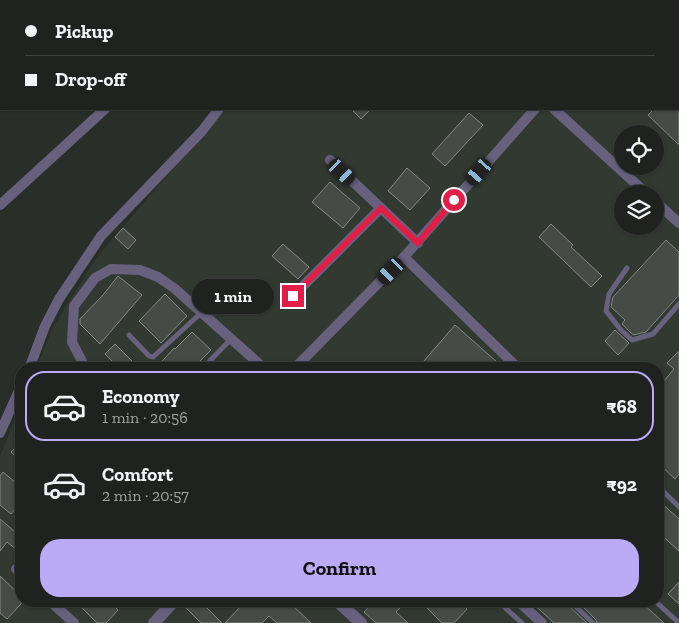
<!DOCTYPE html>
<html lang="en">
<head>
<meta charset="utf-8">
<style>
  body { margin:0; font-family:"Zilla Slab",serif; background:#272a28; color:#f1f3f6; height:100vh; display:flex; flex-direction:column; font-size:19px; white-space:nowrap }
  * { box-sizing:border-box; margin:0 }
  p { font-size:16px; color:#a1a4a4 }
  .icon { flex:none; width:28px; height:28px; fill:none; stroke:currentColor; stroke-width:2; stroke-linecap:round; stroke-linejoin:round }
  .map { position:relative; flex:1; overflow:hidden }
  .panel { position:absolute; left:15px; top:362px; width:649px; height:245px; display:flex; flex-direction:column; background:#1f221f; border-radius:20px; box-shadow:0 1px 4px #0004,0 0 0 1px #3c3f3d }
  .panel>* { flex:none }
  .top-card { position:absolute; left:0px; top:0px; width:680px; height:110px; box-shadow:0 1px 4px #0004,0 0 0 1px #3c3f3d; display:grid; align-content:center; height:110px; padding:0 25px; background:#1f221f }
  .controls { position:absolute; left:614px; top:125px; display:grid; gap:10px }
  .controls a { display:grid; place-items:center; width:50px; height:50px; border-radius:50%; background:#1f221f; box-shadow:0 1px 4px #0004,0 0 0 1px #3c3f3d; font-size:25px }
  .end { position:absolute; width:22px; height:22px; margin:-11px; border:6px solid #e11d48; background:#fff; box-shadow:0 0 0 2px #fff }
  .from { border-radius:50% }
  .bubble { position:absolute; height:35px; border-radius:18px; background:#1f221f; box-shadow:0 1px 4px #0004,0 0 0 1px #3c3f3d; font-size:16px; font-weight:800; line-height:35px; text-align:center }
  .car { position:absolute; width:15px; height:30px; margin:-15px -8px; border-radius:6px; box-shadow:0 0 4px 1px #0007; background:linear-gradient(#222 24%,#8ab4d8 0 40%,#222 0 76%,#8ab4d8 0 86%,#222 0) }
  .top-card b { display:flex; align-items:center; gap:18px; height:48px; font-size:19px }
  .top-card b+b { border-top:1px solid #3c3f3d }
  .top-card i { width:12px; height:12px; background:#f1f3f6 }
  ul { padding:9px 0 0; list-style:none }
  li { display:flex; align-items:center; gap:15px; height:70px; margin:0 10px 8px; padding:0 15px; border:2px solid transparent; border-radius:20px }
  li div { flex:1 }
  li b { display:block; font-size:19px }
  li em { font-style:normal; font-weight:800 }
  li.active { border-color:#bbaaf6 }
  li>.icon { width:45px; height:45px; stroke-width:1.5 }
  .action { display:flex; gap:10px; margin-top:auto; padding:10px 25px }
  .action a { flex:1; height:58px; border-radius:20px; background:#bbaaf6; color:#111; font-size:20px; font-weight:800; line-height:58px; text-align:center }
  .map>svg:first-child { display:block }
  .built { fill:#313930; fill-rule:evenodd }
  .building { fill:#474b46; stroke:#848983 }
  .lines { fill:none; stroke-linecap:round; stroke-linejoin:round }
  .service { stroke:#67617e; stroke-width:5 }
  .minor { stroke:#67617e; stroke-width:10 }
  .tertiary { stroke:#67617e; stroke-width:12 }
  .route { stroke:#e11d48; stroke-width:6 }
</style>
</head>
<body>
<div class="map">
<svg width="679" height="623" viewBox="0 0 679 623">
  <rect width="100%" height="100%" fill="#292e29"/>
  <path class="built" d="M 319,0 L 679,0 L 679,623 L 0,623 L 0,456 L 21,404 L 21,601 L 658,601 L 658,369 L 36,369 L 52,329 L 96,258 L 225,109 L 679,109 L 679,1 L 318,1 ZM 622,134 L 655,134 L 655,166 L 622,166 ZM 622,194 L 655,194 L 655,226 L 622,226 Z"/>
  <g class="building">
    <polygon points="351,109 371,109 361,119"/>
    <polygon points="654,109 679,109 679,145 648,115"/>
    <polygon points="469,113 483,125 445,166 432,154"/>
    <polygon points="407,168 430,188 410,210 388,191"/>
    <polygon points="330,182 360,208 343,228 312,202"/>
    <polygon points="551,224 573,245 571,247 602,276 591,287 539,237"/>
    <polygon points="123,228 136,240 128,249 115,237"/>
    <polygon points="666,240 679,252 679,295 646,332 633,335 622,324 625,320 611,307 613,297"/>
    <polygon points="283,244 309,267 298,279 272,256"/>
    <polygon points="118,276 142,295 100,344 80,324 80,319 103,295"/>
    <polygon points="165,294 187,316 161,343 139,321"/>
    <polygon points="455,325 505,369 417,369"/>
    <polygon points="615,330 629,343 618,355 605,341"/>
    <polygon points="192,332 211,350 195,366 194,365 190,369 155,369 174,348 175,349"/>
    <polygon points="115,344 140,369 120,369 105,354"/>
    <polygon points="679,351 679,474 675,479 658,463 658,388 674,369 667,363"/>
    <polygon points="21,442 21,462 11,452"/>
    <polygon points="3,472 21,487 21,501 11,514 0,505 0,476"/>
    <polygon points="658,500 679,519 679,551 658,532"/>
    <polygon points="0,519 21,537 21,553 7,542 0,551"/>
    <polygon points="0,576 21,596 21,604 7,619 0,613"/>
    <polygon points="679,582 679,604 668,594"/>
    <polygon points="75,601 109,601 118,610 106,623 97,623"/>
    <polygon points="191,601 200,601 222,623 201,623 185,607"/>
    <polygon points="246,601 288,601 311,623 277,623 269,616 262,623 225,623"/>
    <polygon points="374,601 392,601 400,608 396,612 408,623 376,623 364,612"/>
    <polygon points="420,601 460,601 467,609 454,623 442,623"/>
    <polygon points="530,601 566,601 567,604 587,623 554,623"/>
    <polygon points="577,601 640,601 664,623 597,623 596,620"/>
  </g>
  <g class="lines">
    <g class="service">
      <polyline points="627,268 609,294 606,311 621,330 632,340 653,334 679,304"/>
      <polyline points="129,335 149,356 153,357 201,313"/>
      <polyline points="202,369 231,339"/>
      <polyline points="658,486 679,507"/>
      <polyline points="570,601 593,623"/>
      <polyline points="655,601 679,623"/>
      <polyline points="501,604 522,623"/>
    </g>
    <g class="minor">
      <polyline points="575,0 575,1"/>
      <polyline points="225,1 226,0"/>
      <polyline points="302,1 303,0"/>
      <polyline points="554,109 647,194"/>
      <polyline points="330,160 418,243"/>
      <polyline points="655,201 679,223"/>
      <polyline points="0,205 105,109"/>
      <polyline points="404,257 518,368"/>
      <polyline points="293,296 381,208"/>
      <polyline points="29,369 45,326 59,299 101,236 202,131 219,109"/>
      <polyline points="86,369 72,342 74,306 95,278 111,269 140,270 158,277 174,288 265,369"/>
      <polyline points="294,369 404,257 535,109"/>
      <polyline points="0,433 21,386"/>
      <polyline points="16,569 21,574"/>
      <polyline points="50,601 74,623"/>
      <polyline points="518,601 542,623"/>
    </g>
    <g class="tertiary">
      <polyline points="337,601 361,623"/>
      <polyline points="154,623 174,601"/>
    </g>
  </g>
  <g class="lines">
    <polyline class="route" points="293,296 381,208 418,243 454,200"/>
  </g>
</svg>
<div class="controls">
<a><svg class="icon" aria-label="locate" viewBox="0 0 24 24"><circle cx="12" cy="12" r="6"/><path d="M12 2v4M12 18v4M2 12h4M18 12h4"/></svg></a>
<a><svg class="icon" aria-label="layers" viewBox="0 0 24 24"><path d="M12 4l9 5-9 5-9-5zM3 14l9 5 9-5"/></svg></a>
</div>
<i class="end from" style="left:454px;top:200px"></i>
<i class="end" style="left:293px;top:296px"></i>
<div class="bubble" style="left:192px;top:279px;width:82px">1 min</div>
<i class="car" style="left:342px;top:172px;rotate:133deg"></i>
<i class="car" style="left:479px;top:172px;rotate:221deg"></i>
<i class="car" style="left:391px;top:271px;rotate:225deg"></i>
<div class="top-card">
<b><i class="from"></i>Pickup</b>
<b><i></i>Drop-off</b>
</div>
<section class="panel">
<ul>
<li class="active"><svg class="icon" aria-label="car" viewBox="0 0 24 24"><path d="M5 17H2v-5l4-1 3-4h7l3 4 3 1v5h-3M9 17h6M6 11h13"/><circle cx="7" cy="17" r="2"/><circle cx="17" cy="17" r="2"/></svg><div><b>Economy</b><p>1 min · 20:56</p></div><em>₹68</em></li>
<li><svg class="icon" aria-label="car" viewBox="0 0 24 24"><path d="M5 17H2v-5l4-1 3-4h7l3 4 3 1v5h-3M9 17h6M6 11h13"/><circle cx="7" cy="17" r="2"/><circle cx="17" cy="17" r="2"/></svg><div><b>Comfort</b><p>2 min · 20:57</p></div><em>₹92</em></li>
</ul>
<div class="action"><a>Confirm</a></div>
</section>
</div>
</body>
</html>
